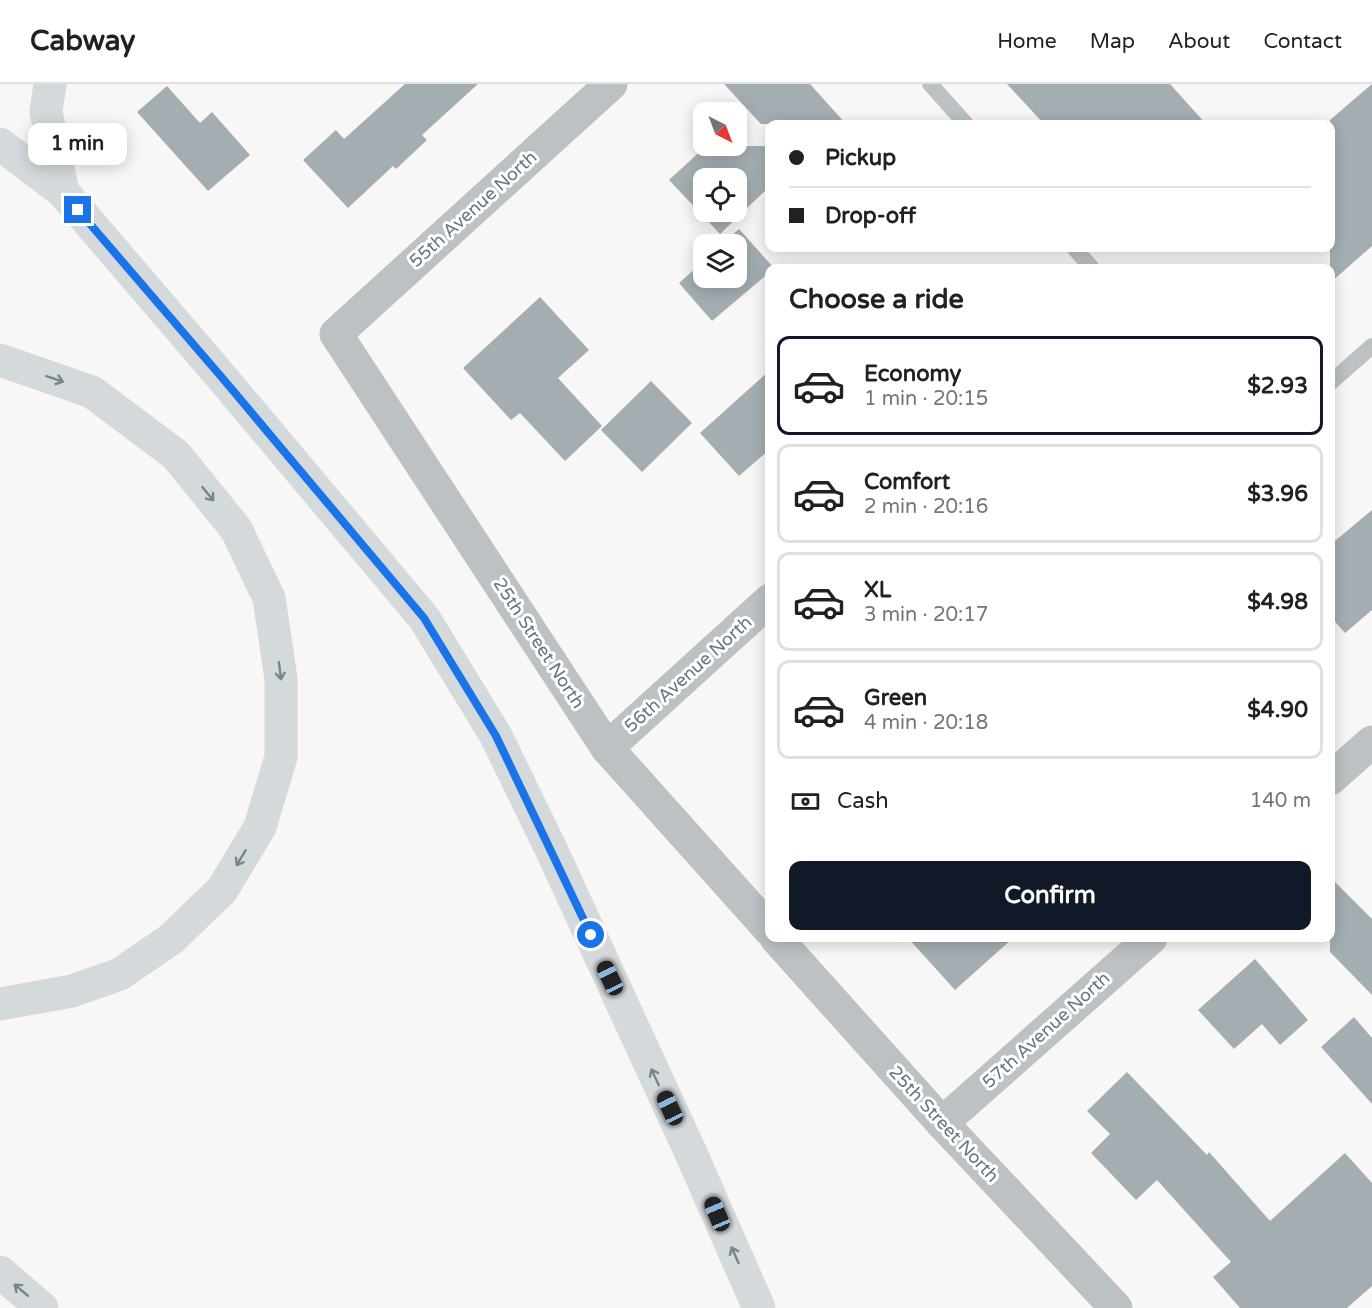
<!DOCTYPE html>
<html lang="en">
<head>
<meta charset="utf-8">
<style>
  body { margin:0; font-family:"Varela Round",sans-serif; background:#f2f2f2; color:#202124; height:100vh; display:flex; flex-direction:column; font-size:22px; white-space:nowrap }
  * { box-sizing:border-box; margin:0 }
  p { font-size:20px; color:#757577 }
  .icon { flex:none; width:33px; height:33px; fill:none; stroke:currentColor; stroke-width:2; stroke-linecap:round; stroke-linejoin:round }
  .map { position:relative; flex:1; overflow:hidden }
  .side { position:absolute; left:765px; top:180px; width:570px; height:678px; display:flex; flex-direction:column; background:#fff; border-radius:12px; box-shadow:0 3px 15px #0003 }
  .side>* { flex:none }
  .guide { position:absolute; left:765px; top:36px; width:570px; height:132px; border-radius:12px; box-shadow:0 3px 15px #0003; display:grid; align-content:center; height:132px; padding:0 24px; background:#fff }
  .needle { width:39px; rotate:138deg }
  .buttons { position:absolute; left:693px; top:18px; display:grid; gap:12px }
  .buttons a { display:grid; place-items:center; width:54px; height:54px; border-radius:12px; background:#fff; box-shadow:0 3px 15px #0003; font-size:30px }
  .end { position:absolute; width:27px; height:27px; margin:-14px; border:8px solid #1a73e8; background:#fff; box-shadow:0 0 0 3px #fff }
  .from { border-radius:50% }
  .bubble { position:absolute; height:42px; border-radius:12px; background:#fff; box-shadow:0 3px 15px #0003; font-size:20px; font-weight:700; line-height:42px; text-align:center }
  .car { position:absolute; width:18px; height:36px; margin:-18px -9px; border-radius:8px; box-shadow:0 0 4px 2px #0007; background:linear-gradient(#222 24%,#8ab4d8 0 40%,#222 0 76%,#8ab4d8 0 86%,#222 0) }
  .guide b { display:flex; align-items:center; gap:21px; height:57px; font-size:22px }
  .guide b+b { border-top:2px solid #e0e0e0 }
  .guide i { width:15px; height:15px; background:#202124 }
  ul { padding:0; list-style:none }
  li { display:flex; align-items:center; gap:18px; height:99px; margin:0 12px 9px; padding:0 12px; border:3px solid #e0e0e0; border-radius:12px }
  li div { flex:1 }
  li b { display:block; font-size:22px }
  li em { font-style:normal; font-weight:700 }
  li.selected { border-color:#111827 }
  li>.icon { width:54px; height:54px; stroke-width:1.5 }
  h2 { padding:0 24px; font-size:27px; line-height:72px }
  .pay { display:flex; align-items:center; gap:15px; height:66px; padding:0 24px; font-size:22px }
  .pay p { margin-inline-start:auto }
  .primary-button { display:flex; gap:12px; margin-top:auto; padding:12px 24px }
  .primary-button a { flex:1; height:69px; border-radius:12px; background:#111827; color:#fff; font-size:24px; font-weight:700; line-height:69px; text-align:center }
  header { display:flex; align-items:center; gap:36px; box-sizing:border-box; height:84px; padding:0 30px; background:#fff; border-bottom:2px solid #e0e0e0 }
  header strong { font-size:28px }
  nav { display:flex; gap:33px; margin-inline-start:auto; font-size:21px }
  .map>svg:first-child { display:block }
  .building { fill:#a4aeb2; fill-rule:evenodd }
  .lines { fill:none; stroke-linecap:round; stroke-linejoin:round }
  .lane { stroke:#bcc2c4; stroke-width:16 }
  .street { stroke:#bcc2c4; stroke-width:33 }
  .highway { stroke:#d4d9db; stroke-width:33 }
  .oneway { stroke:#76868c }
  .route { stroke:#1a73e8; stroke-width:8 }
  .labels { text-anchor:middle; stroke-width:6; stroke-linejoin:round; paint-order:stroke }
  .street-label { font-size:18px; fill:#65777e; stroke:#fff }
</style>
</head>
<body>
<header>
<strong>Cabway</strong>
<nav><a>Home</a><a>Map</a><a>About</a><a>Contact</a></nav>
</header>
<div class="map">
<svg width="1372" height="1224" viewBox="0 0 1372 1224">
  <rect width="100%" height="100%" fill="#f8f7f5"/>
  <g class="building">
    <polygon points="405,0 478,0 422,51 427,56 396,85 393,82 348,124 303,76 336,46 344,55"/>
    <polygon points="724,0 810,0 846,40 761,40"/>
    <polygon points="1007,0 1170,0 1206,40 1044,40"/>
    <polygon points="1372,0 1372,162 1330,199 1330,36"/>
    <polygon points="167,2 200,39 212,28 250,71 208,107 137,28"/>
    <path d="M 706,62 L 770,62 L 770,102 L 720,150 L 669,96 ZM 704,94 L 736,94 L 736,128 L 704,128 Z"/>
    <polygon points="739,145 774,184 770,184 770,188 712,237 679,199 704,177 704,194 736,194 736,160 722,160"/>
    <polygon points="540,213 589,266 558,294 602,342 565,377 520,329 511,336 463,284"/>
    <polygon points="770,286 770,365 739,392 700,349"/>
    <polygon points="651,297 692,339 642,388 601,346"/>
    <polygon points="1372,426 1372,526 1345,549 1330,532 1330,461"/>
    <polygon points="1330,793 1372,835 1372,911 1330,868"/>
    <polygon points="908,854 1013,854 955,906"/>
    <polygon points="1255,875 1308,936 1280,961 1262,940 1234,965 1198,926"/>
    <polygon points="1354,933 1372,954 1372,1020 1321,963"/>
    <polygon points="1127,988 1207,1071 1209,1068 1270,1137 1345,1069 1372,1099 1372,1202 1347,1224 1240,1224 1213,1193 1231,1178 1157,1096 1136,1116 1091,1069 1110,1050 1087,1027"/>
  </g>
  <g class="lines">
    <g class="lane">
      <polyline points="930,0 966,40"/>
      <polyline points="1074,164 1092,184"/>
      <polyline points="1330,299 1372,262"/>
    </g>
    <g class="street">
      <polyline points="611,0 336,250 607,664 770,846"/>
      <polyline points="607,664 770,516"/>
      <polyline points="1330,695 1372,658"/>
      <polyline points="776,854 942,1039 1116,1224"/>
      <polyline points="942,1039 1151,854"/>
    </g>
    <g class="highway">
      <polyline points="50,0 46,28 63,108"/>
      <polyline points="0,60 63,108 224,296 424,534 496,652 551,765 690,1067 759,1224"/>
      <polyline points="0,276 92,308 176,371 236,445 269,514 281,595 281,673 260,743 222,806 171,855 120,890 72,907 0,920"/>
      <polyline points="0,1188 42,1224"/>
    </g>
  </g>
  <defs><path id="oneway-shaft" d="M-6 0H5M1.5-3L5.5 0L1.5 3" fill="none" stroke-width="1.6" stroke-linecap="round" stroke-linejoin="round" transform="scale(1.5)"/></defs>
  <g class="oneway">
    <use href="#oneway-shaft" transform="translate(55 295) rotate(19)"/>
    <use href="#oneway-shaft" transform="translate(208 410) rotate(51)"/>
    <use href="#oneway-shaft" transform="translate(280 587) rotate(83)"/>
    <use href="#oneway-shaft" transform="translate(241 774) rotate(121)"/>
    <use href="#oneway-shaft" transform="translate(655 993) rotate(-115)"/>
    <use href="#oneway-shaft" transform="translate(735 1171) rotate(-114)"/>
    <use href="#oneway-shaft" transform="translate(21 1206) rotate(-140)"/>
  </g>
  <g class="lines">
    <polyline class="route" points="78,126 224,296 424,534 496,652 591,851"/>
  </g>
  <g class="labels">
    <g class="street-label">
      <text transform="translate(473 125) rotate(-42)" y="6">55th Avenue North</text>
      <text transform="translate(539 559) rotate(57)" y="6">25th Street North</text>
      <text transform="translate(688 590) rotate(-42)" y="6">56th Avenue North</text>
      <text transform="translate(1046 946) rotate(-42)" y="6">57th Avenue North</text>
      <text transform="translate(944 1040) rotate(47)" y="6">25th Street North</text>
    </g>
  </g>
</svg>
<div class="buttons">
<a><svg class="needle" viewBox="-14 -14 28 28"><path d="M0-13l5 13h-10z" fill="#e53935"/><path d="M0 13l5-13h-10z" fill="#757577"/></svg></a>
<a><svg class="icon" aria-label="locate" viewBox="0 0 24 24"><circle cx="12" cy="12" r="6"/><path d="M12 2v4M12 18v4M2 12h4M18 12h4"/></svg></a>
<a><svg class="icon" aria-label="layers" viewBox="0 0 24 24"><path d="M12 4l9 5-9 5-9-5zM3 14l9 5 9-5"/></svg></a>
</div>
<i class="end from" style="left:591px;top:851px"></i>
<i class="end" style="left:78px;top:126px"></i>
<div class="bubble" style="left:28px;top:39px;width:99px">1 min</div>
<i class="car" style="left:610px;top:894px;rotate:335deg"></i>
<i class="car" style="left:670px;top:1024px;rotate:335deg"></i>
<i class="car" style="left:717px;top:1130px;rotate:337deg"></i>
<div class="guide">
<b><i class="from"></i>Pickup</b>
<b><i></i>Drop-off</b>
</div>
<section class="side">
<h2>Choose a ride</h2>
<ul>
<li class="selected"><svg class="icon" aria-label="car" viewBox="0 0 24 24"><path d="M5 17H2v-5l4-1 3-4h7l3 4 3 1v5h-3M9 17h6M6 11h13"/><circle cx="7" cy="17" r="2"/><circle cx="17" cy="17" r="2"/></svg><div><b>Economy</b><p>1 min · 20:15</p></div><em>$2.93</em></li>
<li><svg class="icon" aria-label="car" viewBox="0 0 24 24"><path d="M5 17H2v-5l4-1 3-4h7l3 4 3 1v5h-3M9 17h6M6 11h13"/><circle cx="7" cy="17" r="2"/><circle cx="17" cy="17" r="2"/></svg><div><b>Comfort</b><p>2 min · 20:16</p></div><em>$3.96</em></li>
<li><svg class="icon" aria-label="car" viewBox="0 0 24 24"><path d="M5 17H2v-5l4-1 3-4h7l3 4 3 1v5h-3M9 17h6M6 11h13"/><circle cx="7" cy="17" r="2"/><circle cx="17" cy="17" r="2"/></svg><div><b>XL</b><p>3 min · 20:17</p></div><em>$4.98</em></li>
<li><svg class="icon" aria-label="car" viewBox="0 0 24 24"><path d="M5 17H2v-5l4-1 3-4h7l3 4 3 1v5h-3M9 17h6M6 11h13"/><circle cx="7" cy="17" r="2"/><circle cx="17" cy="17" r="2"/></svg><div><b>Green</b><p>4 min · 20:18</p></div><em>$4.90</em></li>
</ul>
<div class="pay"><svg class="icon" aria-label="cash" viewBox="0 0 24 24"><path d="M3 7h18v10H3z"/><circle cx="12" cy="12" r="2"/></svg>Cash<p>140 m</p></div>
<div class="primary-button"><a>Confirm</a></div>
</section>
</div>
</body>
</html>
